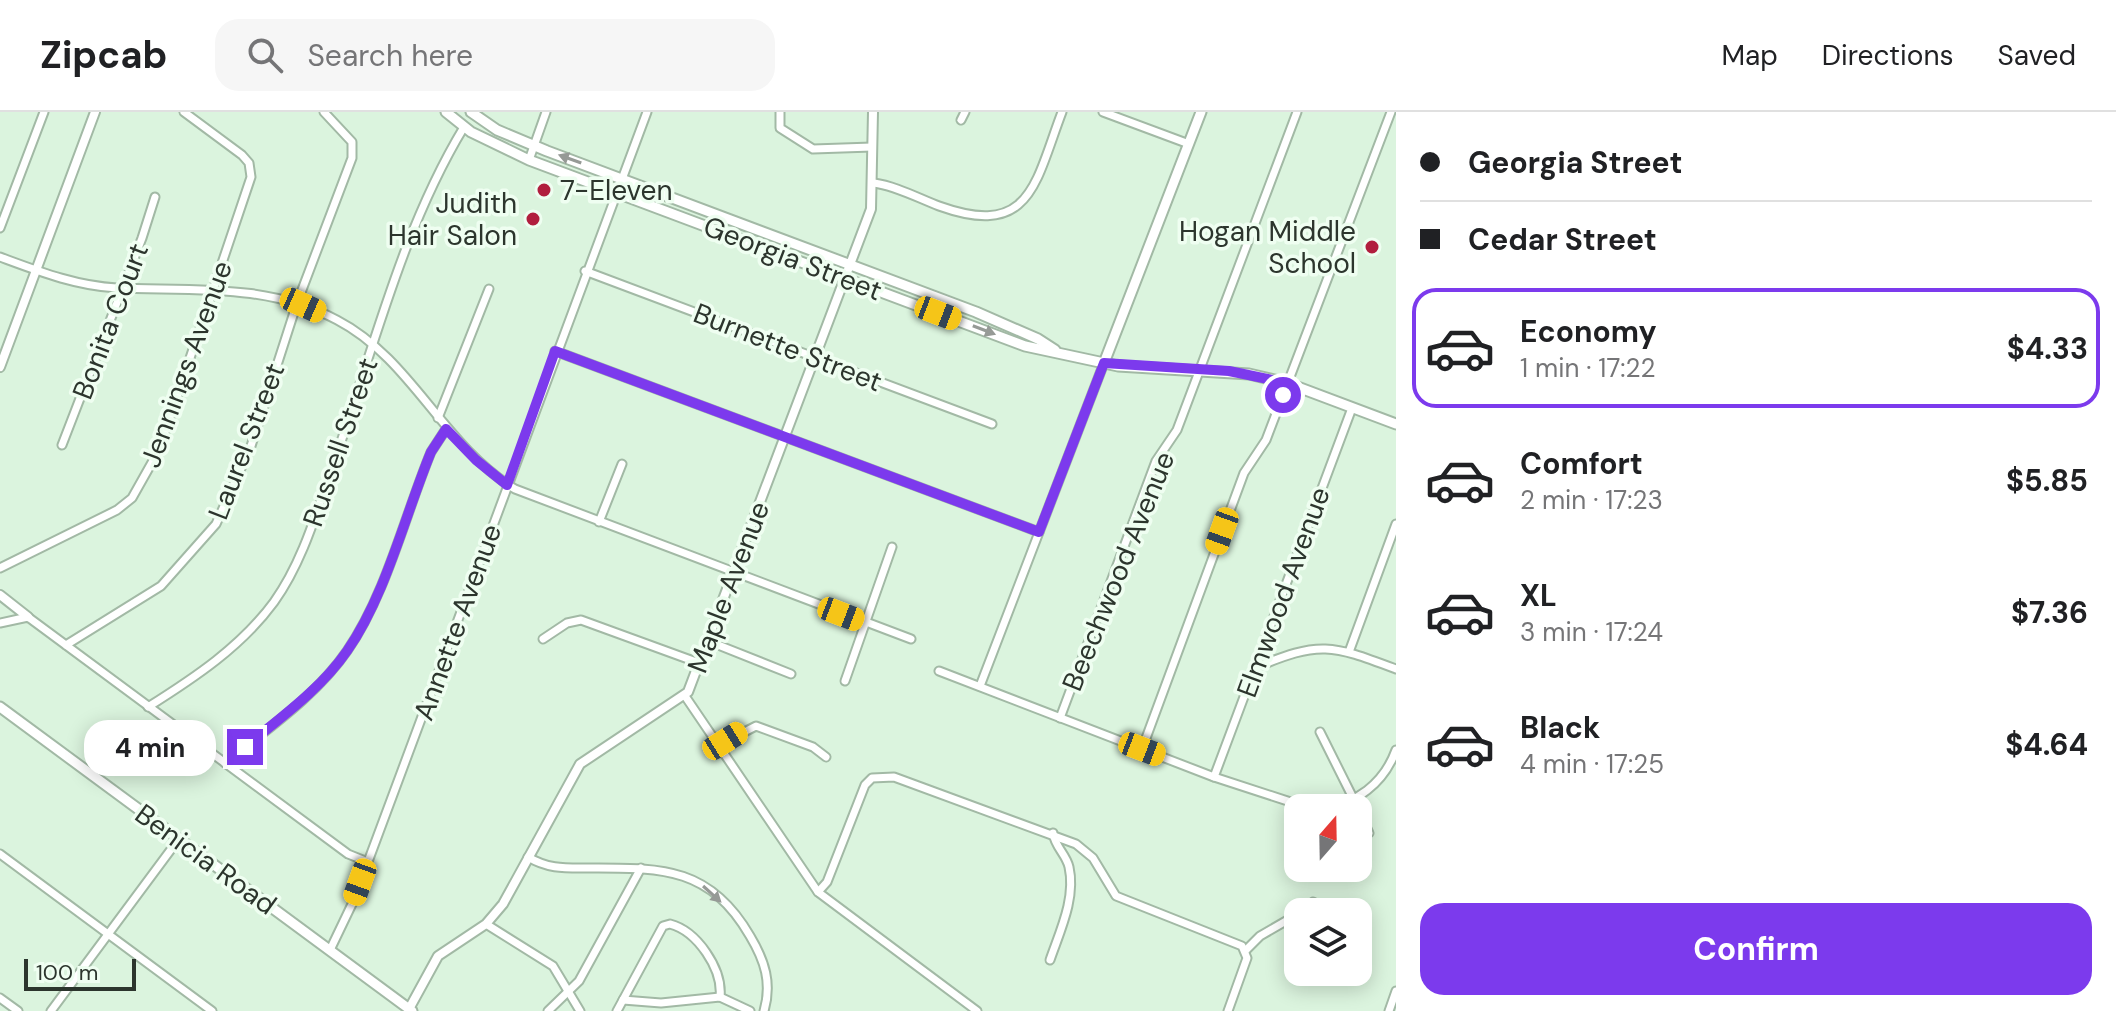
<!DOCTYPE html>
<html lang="en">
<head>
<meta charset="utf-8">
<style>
  body { margin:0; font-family:"DM Sans",sans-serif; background:#f6f6f6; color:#202124; height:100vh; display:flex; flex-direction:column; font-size:30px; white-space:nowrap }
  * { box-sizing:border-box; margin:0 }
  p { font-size:26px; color:#757577 }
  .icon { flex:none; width:44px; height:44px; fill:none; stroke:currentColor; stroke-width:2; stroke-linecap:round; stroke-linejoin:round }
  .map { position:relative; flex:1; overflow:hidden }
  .sheet { display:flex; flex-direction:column; background:#fff; width:720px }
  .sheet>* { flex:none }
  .guide { display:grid; align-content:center; height:176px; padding:0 24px; background:#fff }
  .needle { width:52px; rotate:20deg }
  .controls { position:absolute; left:1284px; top:682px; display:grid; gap:16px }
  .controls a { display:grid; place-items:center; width:88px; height:88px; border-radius:16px; background:#fff; box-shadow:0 4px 20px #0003; font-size:40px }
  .scale { position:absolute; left:24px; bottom:20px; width:112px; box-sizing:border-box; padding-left:8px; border:4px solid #2c352d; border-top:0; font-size:22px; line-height:28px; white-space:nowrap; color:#2c352d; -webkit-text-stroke:6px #effef1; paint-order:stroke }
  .end { position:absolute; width:36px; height:36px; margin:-18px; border:10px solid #7c3aed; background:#fff; box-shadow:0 0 0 4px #fff }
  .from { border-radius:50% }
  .bubble { position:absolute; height:56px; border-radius:24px; background:#fff; box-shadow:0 4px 20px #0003; font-size:26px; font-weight:700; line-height:56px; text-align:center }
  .car { position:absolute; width:24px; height:48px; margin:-24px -12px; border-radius:10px; box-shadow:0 0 6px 2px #0007; background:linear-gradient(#f5c518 24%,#345 0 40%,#f5c518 0 76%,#345 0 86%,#f5c518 0) }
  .guide b { display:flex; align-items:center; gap:28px; height:76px; font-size:30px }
  .guide b+b { border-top:2px solid #e0e0e0 }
  .guide i { width:20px; height:20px; background:#202124 }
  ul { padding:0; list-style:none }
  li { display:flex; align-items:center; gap:24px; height:120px; margin:0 16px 12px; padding:0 8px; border:4px solid transparent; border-radius:24px }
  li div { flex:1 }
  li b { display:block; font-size:30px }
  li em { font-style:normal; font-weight:700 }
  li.active { border-color:#7c3aed }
  li>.icon { width:72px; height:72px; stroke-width:1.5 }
  .primary-button { display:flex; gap:16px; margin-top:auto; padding:16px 24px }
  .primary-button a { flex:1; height:92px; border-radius:24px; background:#7c3aed; color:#fff; font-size:32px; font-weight:700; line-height:92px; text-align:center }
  header { display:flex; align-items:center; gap:48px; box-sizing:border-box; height:112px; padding:0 40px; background:#fff; border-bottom:2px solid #e0e0e0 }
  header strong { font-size:38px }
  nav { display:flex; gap:44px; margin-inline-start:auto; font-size:28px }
  .search { width:560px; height:72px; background:#f6f6f6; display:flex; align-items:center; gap:20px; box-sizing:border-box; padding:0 28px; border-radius:24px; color:#757577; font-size:30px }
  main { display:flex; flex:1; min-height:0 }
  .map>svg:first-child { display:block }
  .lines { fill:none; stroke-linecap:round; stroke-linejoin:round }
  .minor-casing { stroke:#a2b9a5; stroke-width:11 }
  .tertiary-casing { stroke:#a2b9a5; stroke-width:12 }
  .secondary-casing { stroke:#a2b9a5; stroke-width:13 }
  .minor { stroke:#fff; stroke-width:7 }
  .tertiary { stroke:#fff; stroke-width:8 }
  .secondary { stroke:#fff; stroke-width:9 }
  .oneway { fill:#969a96 }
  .route { stroke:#7c3aed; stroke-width:10 }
  .poi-dot { fill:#b11e3e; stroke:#effef1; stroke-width:3 }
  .labels { text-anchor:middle; stroke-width:7; stroke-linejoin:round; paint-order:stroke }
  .poi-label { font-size:28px; fill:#2c352d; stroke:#effef1; text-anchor:end }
  .street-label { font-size:28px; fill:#2c352d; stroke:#effef1 }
</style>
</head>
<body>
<header>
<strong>Zipcab</strong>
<div class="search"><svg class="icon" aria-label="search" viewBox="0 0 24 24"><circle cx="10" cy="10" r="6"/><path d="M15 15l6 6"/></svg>Search here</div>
<nav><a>Map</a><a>Directions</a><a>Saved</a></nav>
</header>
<main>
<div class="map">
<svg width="1396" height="899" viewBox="0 0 1396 899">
  <rect width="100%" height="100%" fill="#dbf4de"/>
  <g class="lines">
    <defs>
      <g id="minor">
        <polyline points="780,0 780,16 813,37 872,35"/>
        <polyline points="1103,0 1189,32"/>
        <polyline points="961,8 965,0"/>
        <polyline points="529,48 546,0"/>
        <path d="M 874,71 C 896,74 918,86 939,94 C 1031,127 1035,71 1062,0"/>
        <polyline points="0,116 44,0"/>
        <path d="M 0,145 C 38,159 76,174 117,176 C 192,179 267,171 337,208 C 412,247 443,334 515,377 L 911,527"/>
        <polyline points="585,159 992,312"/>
        <polyline points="555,239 1039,420"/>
        <polyline points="438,306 489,177"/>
        <polyline points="62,333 142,126 155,85"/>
        <polyline points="599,410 622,352"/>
        <polyline points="0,456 117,398 132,386 159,338 251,65 249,51 242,43 184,0"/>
        <polyline points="0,511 28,505 348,742 368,750"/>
        <polyline points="543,527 567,511 581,508 699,551"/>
        <polyline points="708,529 791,562"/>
        <polyline points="66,533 161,474 216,412 251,334 297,191 352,46 352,30 324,0"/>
        <polyline points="1349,540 1396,412"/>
        <path d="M 1255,556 C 1320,528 1332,533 1396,557"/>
        <polyline points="939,559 1214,665 1309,696"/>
        <polyline points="845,569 892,435"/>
        <polyline points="980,574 1104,251"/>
        <polyline points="685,584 818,780 977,899"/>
        <path d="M 148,595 C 194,566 241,535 274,490 C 302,451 316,402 332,356 C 372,243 401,119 464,15"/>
        <polyline points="1060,606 1156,349 1177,318 1297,0"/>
        <polyline points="1320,620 1358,696"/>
        <polyline points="719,633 756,614 813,635 826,645"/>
        <polyline points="1142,637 1244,361 1266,328 1391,0"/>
        <path d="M 225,651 C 267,617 316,584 347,539 C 386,483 405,403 431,340 L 446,317"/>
        <polyline points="1214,665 1352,296"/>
        <path d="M 1321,696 C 1356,693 1384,671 1396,638"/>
        <polyline points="1358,697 1369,721"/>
        <polyline points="0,742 212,899"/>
        <path d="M 528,745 C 548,757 565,756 587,756 C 659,756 709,753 750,824 C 765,849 772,871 764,899"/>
        <polyline points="818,780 827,770 865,673 872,666 894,665 1076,732 1093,746 1116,784 1242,834 1247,846 1228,899"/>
        <polyline points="1300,800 1313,790 1330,800"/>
        <polyline points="486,812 553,854 580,899"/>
        <polyline points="330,838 353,790 647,0"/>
        <polyline points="1246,838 1260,824 1298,802"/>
        <path d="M 1050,848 C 1060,819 1076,786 1069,755 C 1066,742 1055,735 1053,721"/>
        <polyline points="0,886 18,899"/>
        <polyline points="623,888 661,891 720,885 750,899"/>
        <polyline points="51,899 178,728"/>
        <polyline points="548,899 579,869 641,756"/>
        <path d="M 617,899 L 663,814 L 670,812 C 697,819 723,857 720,885"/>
        <polyline points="1389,899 1396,879"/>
      </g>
      <g id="tertiary">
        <polyline points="0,255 95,0"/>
        <polyline points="0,483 28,505"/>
        <polyline points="409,897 438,844 486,812 503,792 580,652 688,580 871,97 873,0"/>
      </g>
      <g id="secondary">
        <polyline points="446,0 471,20 529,48 1025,234 1118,254 1249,262 1287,271 1396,312"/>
        <polyline points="471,0 497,18 547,39 976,200 1038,227 1055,238"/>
        <polyline points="1104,251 1201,0"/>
        <polyline points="0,595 412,899"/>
      </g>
    </defs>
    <use href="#minor" class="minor-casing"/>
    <use href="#tertiary" class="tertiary-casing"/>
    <use href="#secondary" class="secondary-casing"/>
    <use href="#minor" class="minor"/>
    <use href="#tertiary" class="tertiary"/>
    <use href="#secondary" class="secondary"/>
  </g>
  <defs><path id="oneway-solid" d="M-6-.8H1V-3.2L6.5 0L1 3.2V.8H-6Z" transform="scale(2)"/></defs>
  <g class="oneway">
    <use href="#oneway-solid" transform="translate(570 47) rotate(-160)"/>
    <use href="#oneway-solid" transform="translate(984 218) rotate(21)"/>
    <use href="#oneway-solid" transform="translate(712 782) rotate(42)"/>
  </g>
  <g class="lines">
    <path class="route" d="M 245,635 C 280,606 321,577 347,539 C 386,483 405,403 431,340 L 446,317 L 476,348 L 507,373 L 555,239 L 1039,420 L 1104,251 L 1229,259 L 1287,271 L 1283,283"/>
  </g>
  <g class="poi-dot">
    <circle cx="544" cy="78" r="8"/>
    <circle cx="533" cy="107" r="8"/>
    <circle cx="1372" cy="135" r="8"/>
  </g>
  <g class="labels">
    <g class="poi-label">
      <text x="560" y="88" text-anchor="start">7-Eleven</text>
      <text x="517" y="101">Judith<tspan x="517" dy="32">Hair Salon</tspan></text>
      <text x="1356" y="129">Hogan Middle<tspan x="1356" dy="32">School</tspan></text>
    </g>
    <g class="street-label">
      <text transform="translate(793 146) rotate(21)" y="10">Georgia Street</text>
      <text transform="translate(110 209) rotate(-69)" y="10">Bonita Court</text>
      <text transform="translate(788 235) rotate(21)" y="10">Burnette Street</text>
      <text transform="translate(186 252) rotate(-70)" y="10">Jennings Avenue</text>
      <text transform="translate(246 329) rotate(-69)" y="10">Laurel Street</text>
      <text transform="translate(340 330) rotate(-71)" y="10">Russell Street</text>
      <text transform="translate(1118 459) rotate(-68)" y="10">Beechwood Avenue</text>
      <text transform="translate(728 475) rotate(-69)" y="10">Maple Avenue</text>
      <text transform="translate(1283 480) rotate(-70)" y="10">Elmwood Avenue</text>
      <text transform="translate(457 510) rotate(-70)" y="10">Annette Avenue</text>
      <text transform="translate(206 747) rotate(36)" y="10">Benicia Road</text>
    </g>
  </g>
</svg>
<div class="controls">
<a><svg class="needle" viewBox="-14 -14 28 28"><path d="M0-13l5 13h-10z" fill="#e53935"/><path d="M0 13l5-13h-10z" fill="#757577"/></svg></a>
<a><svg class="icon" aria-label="layers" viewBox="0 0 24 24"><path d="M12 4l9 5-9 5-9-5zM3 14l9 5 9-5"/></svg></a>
</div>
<div class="scale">100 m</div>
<i class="end from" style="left:1283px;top:283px"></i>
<i class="end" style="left:245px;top:635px"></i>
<div class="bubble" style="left:84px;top:608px;width:132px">4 min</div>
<i class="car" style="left:303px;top:193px;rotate:114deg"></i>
<i class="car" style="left:938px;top:201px;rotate:111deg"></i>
<i class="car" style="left:1222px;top:419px;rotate:200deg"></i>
<i class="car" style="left:841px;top:502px;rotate:111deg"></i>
<i class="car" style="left:725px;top:629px;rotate:58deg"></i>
<i class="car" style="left:1142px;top:637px;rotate:111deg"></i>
<i class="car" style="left:360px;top:770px;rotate:200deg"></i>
</div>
<section class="sheet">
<div class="guide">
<b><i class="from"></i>Georgia Street</b>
<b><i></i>Cedar Street</b>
</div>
<ul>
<li class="active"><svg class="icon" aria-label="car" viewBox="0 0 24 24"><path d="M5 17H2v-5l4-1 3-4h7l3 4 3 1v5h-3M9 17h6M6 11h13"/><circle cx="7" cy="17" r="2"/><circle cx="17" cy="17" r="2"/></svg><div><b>Economy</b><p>1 min · 17:22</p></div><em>$4.33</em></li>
<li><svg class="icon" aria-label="car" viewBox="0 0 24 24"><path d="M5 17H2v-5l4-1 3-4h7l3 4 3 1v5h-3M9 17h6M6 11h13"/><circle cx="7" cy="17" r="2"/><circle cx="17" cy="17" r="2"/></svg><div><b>Comfort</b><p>2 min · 17:23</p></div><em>$5.85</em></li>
<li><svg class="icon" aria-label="car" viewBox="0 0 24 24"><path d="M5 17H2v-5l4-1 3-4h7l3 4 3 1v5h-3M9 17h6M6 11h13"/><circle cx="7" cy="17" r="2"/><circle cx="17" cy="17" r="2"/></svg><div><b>XL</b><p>3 min · 17:24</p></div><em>$7.36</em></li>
<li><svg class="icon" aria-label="car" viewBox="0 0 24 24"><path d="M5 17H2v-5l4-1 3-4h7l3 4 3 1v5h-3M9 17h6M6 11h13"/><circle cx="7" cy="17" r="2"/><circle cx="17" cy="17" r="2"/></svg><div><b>Black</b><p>4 min · 17:25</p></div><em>$4.64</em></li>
</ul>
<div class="primary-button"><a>Confirm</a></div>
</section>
</main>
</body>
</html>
